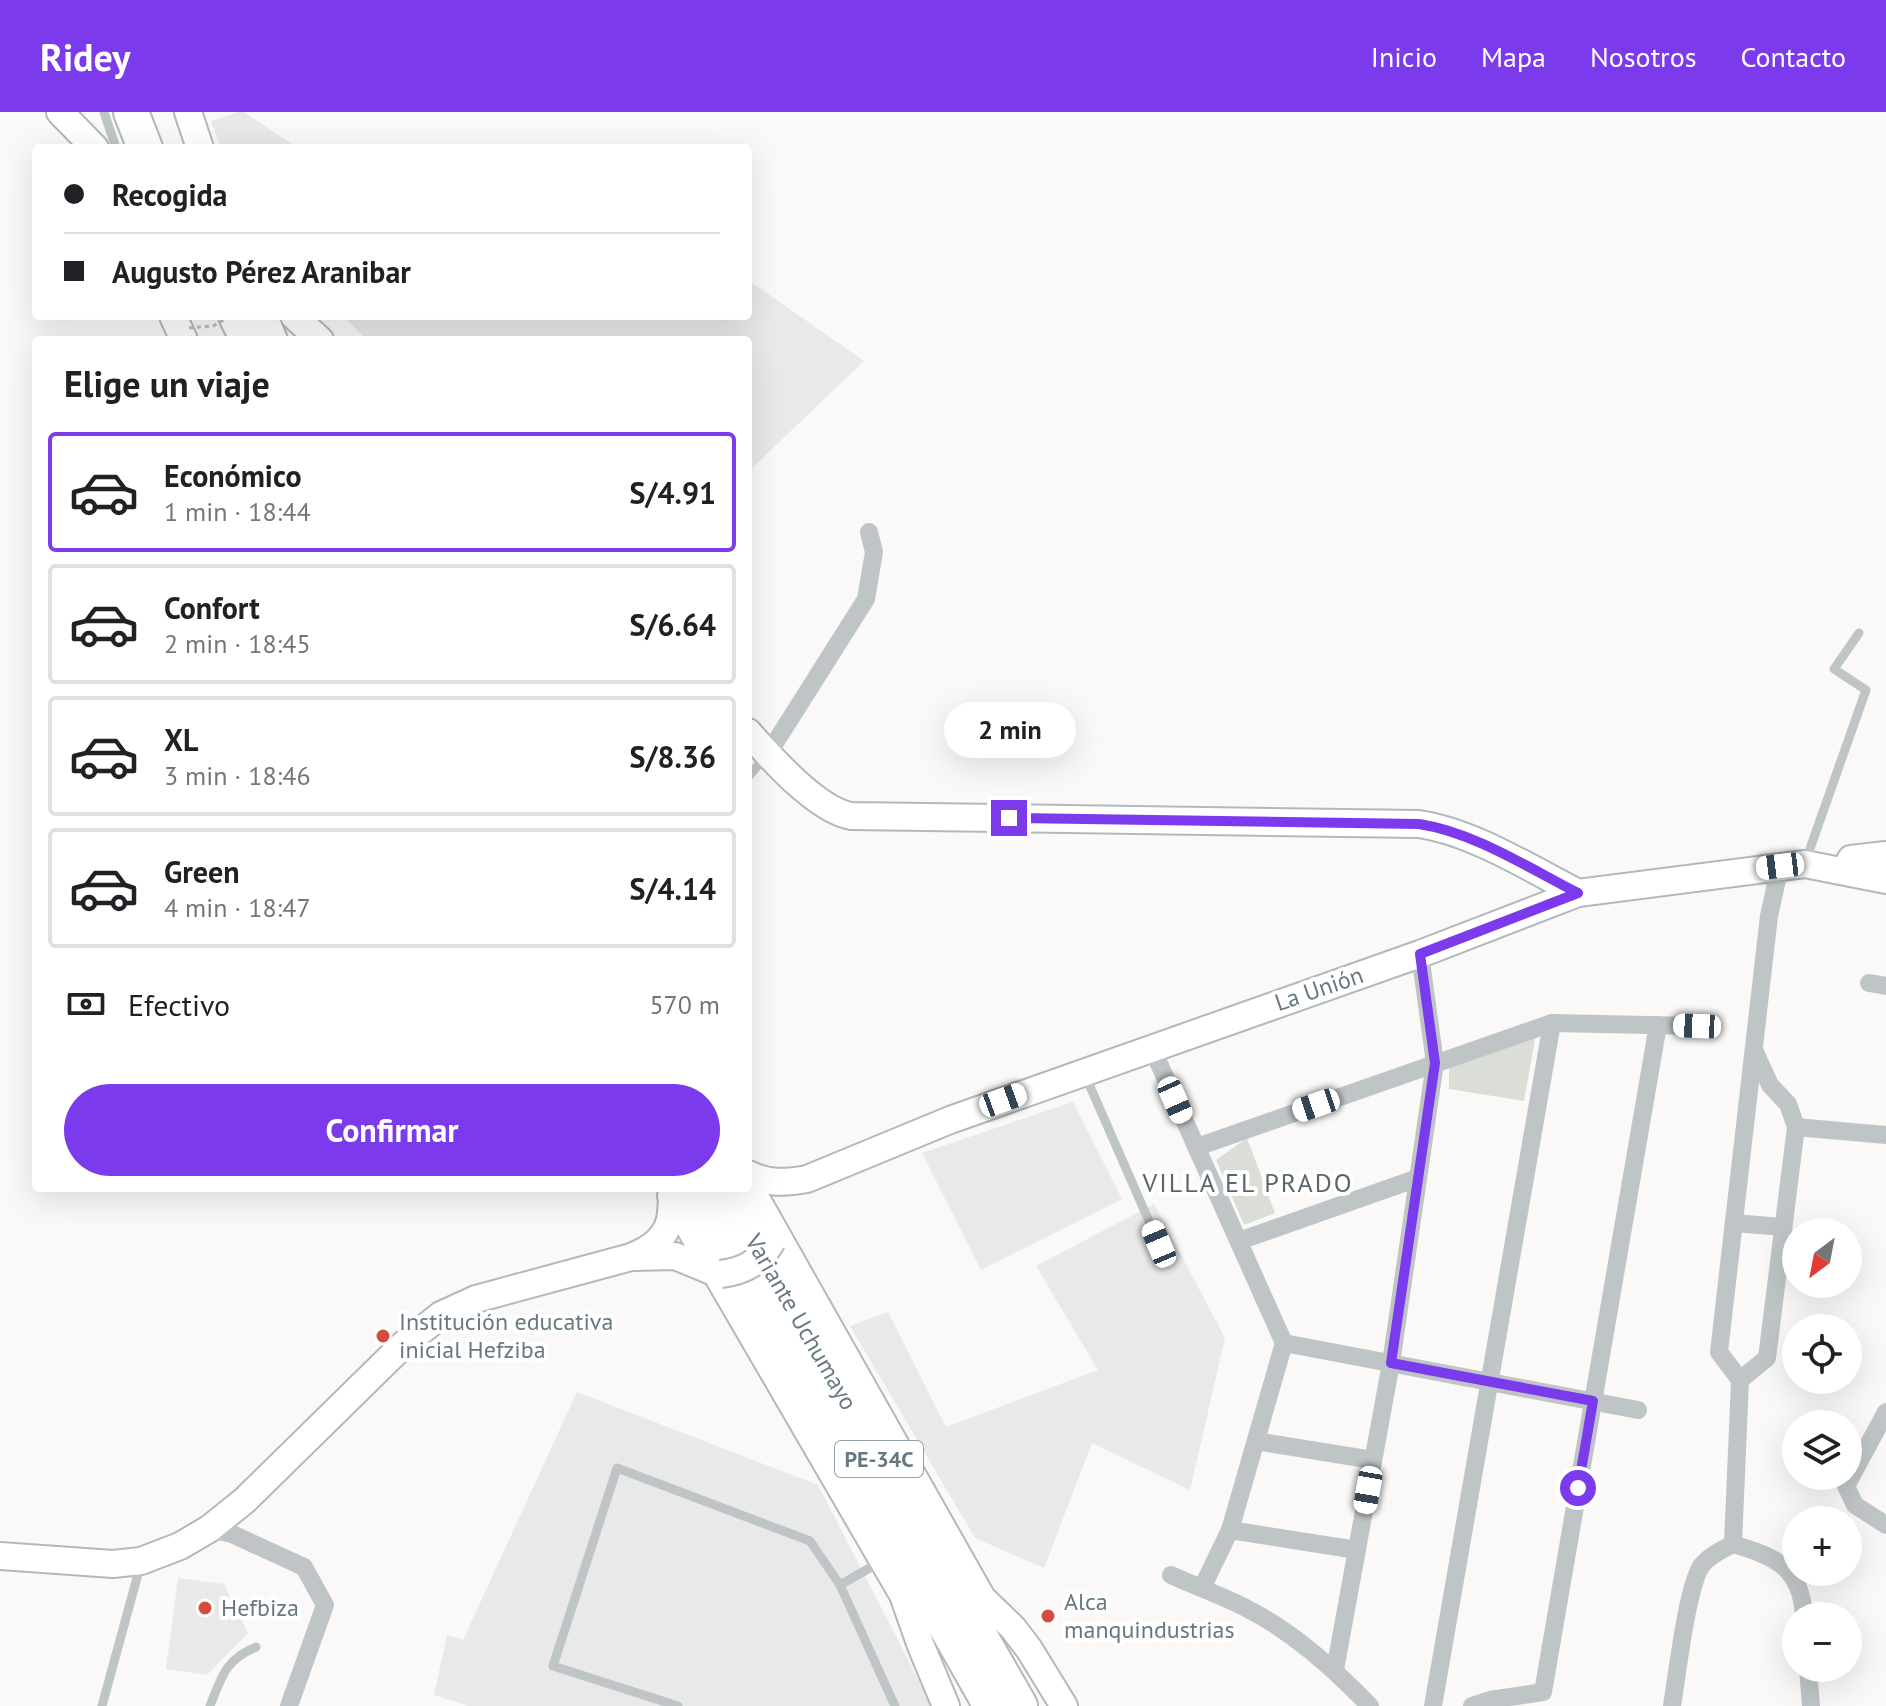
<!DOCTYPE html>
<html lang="es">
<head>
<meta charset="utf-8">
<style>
  body { margin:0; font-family:"PT Sans",sans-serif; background:#f6f6f6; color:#202124; height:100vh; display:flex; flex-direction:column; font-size:30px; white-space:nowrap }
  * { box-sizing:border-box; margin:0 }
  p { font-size:26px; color:#757577 }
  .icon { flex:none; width:44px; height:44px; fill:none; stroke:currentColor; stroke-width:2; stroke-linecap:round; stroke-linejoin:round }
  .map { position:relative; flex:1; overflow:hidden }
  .drawer { position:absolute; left:32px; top:224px; width:720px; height:856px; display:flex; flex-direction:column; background:#fff; border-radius:8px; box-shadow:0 8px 32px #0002 }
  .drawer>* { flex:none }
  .top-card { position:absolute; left:32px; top:32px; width:720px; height:176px; border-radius:8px; box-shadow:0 8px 32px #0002; display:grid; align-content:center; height:176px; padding:0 32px; background:#fff }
  .needle { width:52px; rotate:212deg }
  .tools { position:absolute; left:1782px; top:1106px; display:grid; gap:16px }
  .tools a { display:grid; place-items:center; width:80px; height:80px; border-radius:50%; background:#fff; box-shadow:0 8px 32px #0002; font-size:40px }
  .end { position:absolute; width:36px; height:36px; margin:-18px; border:10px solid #7c3aed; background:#fff; box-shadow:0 0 0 4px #fff }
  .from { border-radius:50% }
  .bubble { position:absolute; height:56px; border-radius:28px; background:#fff; box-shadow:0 8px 32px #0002; font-size:26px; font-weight:800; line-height:56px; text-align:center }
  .car { position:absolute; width:24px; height:48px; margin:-24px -12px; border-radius:10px; box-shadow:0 0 6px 2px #0007; background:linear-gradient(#fff 24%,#345 0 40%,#fff 0 76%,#345 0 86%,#fff 0) }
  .top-card b { display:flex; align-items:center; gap:28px; height:76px; font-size:30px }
  .top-card b+b { border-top:2px solid #e0e0e0 }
  .top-card i { width:20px; height:20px; background:#202124 }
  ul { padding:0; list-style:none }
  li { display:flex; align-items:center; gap:24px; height:120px; margin:0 16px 12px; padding:0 16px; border:4px solid #e0e0e0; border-radius:8px }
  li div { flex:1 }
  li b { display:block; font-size:30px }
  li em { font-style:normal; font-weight:800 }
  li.on { border-color:#7c3aed }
  li>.icon { width:72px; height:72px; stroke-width:1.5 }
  h2 { padding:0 32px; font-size:36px; line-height:96px }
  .pay { display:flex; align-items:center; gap:20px; height:88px; padding:0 32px; font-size:30px }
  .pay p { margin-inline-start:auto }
  .primary-button { display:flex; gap:16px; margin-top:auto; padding:16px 32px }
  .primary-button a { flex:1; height:92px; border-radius:48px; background:#7c3aed; color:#fff; font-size:32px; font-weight:800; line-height:92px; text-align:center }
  header { display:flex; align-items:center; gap:48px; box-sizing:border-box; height:112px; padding:0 40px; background:#7c3aed; color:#fff }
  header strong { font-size:38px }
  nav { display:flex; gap:44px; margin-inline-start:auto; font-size:28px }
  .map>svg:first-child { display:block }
  .built { fill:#e8e9e8 }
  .green { fill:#dbded7 }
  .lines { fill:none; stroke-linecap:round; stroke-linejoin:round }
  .secondary-casing { stroke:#b2b9bc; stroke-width:30 }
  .highway-casing { stroke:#b3b8bb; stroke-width:38 }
  .lane { stroke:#bfc5c7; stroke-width:9 }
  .street { stroke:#bfc5c7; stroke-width:18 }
  .secondary { stroke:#fff; stroke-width:26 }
  .highway { stroke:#fff; stroke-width:34 }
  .secondary-bridge-casing { stroke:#b2b9bc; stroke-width:30; stroke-linecap:butt }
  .path-bridge { stroke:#babec0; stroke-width:3; stroke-dasharray:4 4; stroke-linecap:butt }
  .secondary-bridge { stroke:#fff; stroke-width:26 }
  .route { stroke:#7c3aed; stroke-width:10 }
  .poi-dot { fill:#d44c3e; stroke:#fff; stroke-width:3 }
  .labels { text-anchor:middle; stroke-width:8; stroke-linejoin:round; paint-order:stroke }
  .shield { fill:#fff; stroke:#95a1a6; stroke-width:2 }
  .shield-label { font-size:22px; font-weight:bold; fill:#677980 }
  .street-label { font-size:24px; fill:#677980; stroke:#fff }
  .poi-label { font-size:24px; fill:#677980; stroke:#fff; text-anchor:start }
  .neighbourhood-label { font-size:26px; letter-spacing:2px; fill:#59666c; stroke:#fff }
</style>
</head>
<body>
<header>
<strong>Ridey</strong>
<nav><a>Inicio</a><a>Mapa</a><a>Nosotros</a><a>Contacto</a></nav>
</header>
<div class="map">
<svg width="1886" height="1594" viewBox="0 0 1886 1594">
  <rect width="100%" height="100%" fill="#faf9f8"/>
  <g class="built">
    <polygon points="238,0 244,0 298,36 221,36 211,9"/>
    <polygon points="748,168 864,249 748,360 748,228 367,228 343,204 748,204"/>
    <polygon points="1073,990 1122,1087 981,1158 922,1041"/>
    <polygon points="1154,1092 1225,1226 1190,1378 1092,1331 1044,1456 975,1426 850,1214 888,1200 946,1315 1098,1258 1036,1154"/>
    <polygon points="577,1280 818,1373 932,1594 469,1594 434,1583 447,1523 463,1528"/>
    <polygon points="178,1466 224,1472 248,1521 207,1563 166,1557"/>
  </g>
  <g class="green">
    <polygon points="1536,922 1524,989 1449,977 1449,952"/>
    <polygon points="1247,1026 1275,1101 1244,1113 1216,1048"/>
  </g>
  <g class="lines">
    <defs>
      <g id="secondary">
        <polyline points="60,0 95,36"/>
        <polyline points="188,0 200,36"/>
        <polyline points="173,204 184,228"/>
        <polyline points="264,204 274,228"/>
        <polyline points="294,204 320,228"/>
        <path d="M 748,620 C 771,646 817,698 851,704 L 1419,712 C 1473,720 1529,756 1578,781"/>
        <polyline points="1845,758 1851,747 1886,743"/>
        <path d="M 748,1062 C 768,1072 785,1071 807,1067 L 950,1008 L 1420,842 L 1578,781 L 1805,752 L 1886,768"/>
        <polyline points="748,1072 982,1486 1013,1516 1029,1537 1064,1594"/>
        <polyline points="671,1084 903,1483 921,1534 946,1594"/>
        <polyline points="634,1145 675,1144 719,1162"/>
        <path d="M 0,1444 L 113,1452 L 141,1449 L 180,1434 L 209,1417 L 244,1389 L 403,1233 L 441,1203 L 476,1187 L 631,1145 C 651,1137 669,1125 671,1101 C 672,1091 671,1085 675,1076"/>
      </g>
      <g id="highway">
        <polyline points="131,0 145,36"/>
        <polyline points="236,204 248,228"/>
        <polyline points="697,1076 991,1594"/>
        <polyline points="725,1076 1020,1594"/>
      </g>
    </defs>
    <use href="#secondary" class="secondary-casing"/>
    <use href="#highway" class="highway-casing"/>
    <g class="lane">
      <polyline points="104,0 116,36"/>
      <polyline points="748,665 766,644"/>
      <polyline points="1806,748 1866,578 1834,557 1859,521"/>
      <polyline points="1085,963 1159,1132"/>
      <polyline points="840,1473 895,1594"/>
      <polyline points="102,1594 141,1451"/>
      <path d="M 210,1594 C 222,1564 225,1548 256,1535"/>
      <polyline points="678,1594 553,1554 617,1356 810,1429 840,1473 880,1450"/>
    </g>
    <g class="street">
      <polyline points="768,642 866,487 874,440 869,420"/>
      <polyline points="1869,871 1886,874"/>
      <polyline points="1152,936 1284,1231 1230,1418 1202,1476"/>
      <polyline points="1796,1015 1886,1023"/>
      <polyline points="1197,1035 1552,911 1697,914"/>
      <polyline points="1734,1111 1783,1115"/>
      <polyline points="1239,1129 1418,1066"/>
      <polyline points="1284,1231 1638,1298"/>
      <polyline points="1740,1268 1767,1246 1796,1015 1788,992 1770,973 1754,938"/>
      <polyline points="1886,1300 1846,1374 1855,1393 1886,1413"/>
      <polyline points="1256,1329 1373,1348"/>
      <polyline points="209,1417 232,1422 304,1455 325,1493 289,1594"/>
      <polyline points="1230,1418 1357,1438"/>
      <polyline points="1733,1432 1740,1268 1719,1240 1769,804 1780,754"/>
      <path d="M 1171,1463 C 1195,1474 1220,1483 1244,1495 C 1292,1519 1333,1556 1370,1594"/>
      <polyline points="1808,1556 1811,1594"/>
      <polyline points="1335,1558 1391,1251 1435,951 1420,842"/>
      <polyline points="1433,1594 1552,911"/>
      <polyline points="1472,1594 1490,1588 1543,1580 1658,913"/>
      <path d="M 1672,1594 C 1677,1565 1687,1473 1702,1453 C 1710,1443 1722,1438 1733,1432 C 1776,1445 1801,1455 1804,1504"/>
    </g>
    <use href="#secondary" class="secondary"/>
    <use href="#highway" class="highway"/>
    <defs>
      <path id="secondary-bridge" d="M 721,1162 C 745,1159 760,1150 772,1129"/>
    </defs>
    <use href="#secondary-bridge" class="secondary-bridge-casing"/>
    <polyline class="path-bridge" points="189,216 213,214 231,204"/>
    <use href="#secondary-bridge" class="secondary-bridge"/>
  </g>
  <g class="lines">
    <path class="route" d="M 1009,706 L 1419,712 C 1473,720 1529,756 1578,781 L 1420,842 L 1435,951 L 1391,1251 L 1593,1289 L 1578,1376"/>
  </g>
  <g class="poi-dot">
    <circle cx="383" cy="1224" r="8"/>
    <circle cx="205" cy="1496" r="8"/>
    <circle cx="1048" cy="1504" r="8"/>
  </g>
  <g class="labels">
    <rect class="shield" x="835" y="1329" width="88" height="36" rx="6"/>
    <g class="shield-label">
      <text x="879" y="1355">PE-34C</text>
    </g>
    <g class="street-label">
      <text transform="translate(1319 877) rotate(-19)" y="8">La Unión</text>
      <text transform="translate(801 1210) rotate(60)" y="8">Variante Uchumayo</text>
    </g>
    <g class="poi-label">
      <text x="399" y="1218">Institución educativa<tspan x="399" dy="28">inicial Hefziba</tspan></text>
      <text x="1064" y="1498">Alca<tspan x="1064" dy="28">manquindustrias</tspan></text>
      <text x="221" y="1504">Hefbiza</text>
    </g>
    <g class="neighbourhood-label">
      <text x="1248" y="1080">VILLA EL PRADO</text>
    </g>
  </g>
</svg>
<div class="tools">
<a><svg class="needle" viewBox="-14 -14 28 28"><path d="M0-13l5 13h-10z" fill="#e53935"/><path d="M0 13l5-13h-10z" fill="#757577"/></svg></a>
<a><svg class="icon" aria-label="locate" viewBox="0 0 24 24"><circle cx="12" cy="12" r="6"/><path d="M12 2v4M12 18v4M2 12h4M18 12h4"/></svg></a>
<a><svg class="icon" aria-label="layers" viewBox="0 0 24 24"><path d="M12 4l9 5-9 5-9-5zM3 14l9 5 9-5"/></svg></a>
<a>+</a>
<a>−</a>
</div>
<i class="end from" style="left:1578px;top:1376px"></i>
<i class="end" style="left:1009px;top:706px"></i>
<div class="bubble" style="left:944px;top:590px;width:132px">2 min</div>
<i class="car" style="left:1780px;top:754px;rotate:263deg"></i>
<i class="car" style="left:1697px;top:914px;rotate:272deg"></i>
<i class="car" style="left:1003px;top:988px;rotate:70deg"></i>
<i class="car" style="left:1175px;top:988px;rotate:156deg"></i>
<i class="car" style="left:1316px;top:993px;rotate:251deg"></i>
<i class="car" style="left:1159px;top:1132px;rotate:337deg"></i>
<i class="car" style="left:1368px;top:1378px;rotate:190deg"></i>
<div class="top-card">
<b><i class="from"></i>Recogida</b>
<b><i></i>Augusto Pérez Aranibar</b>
</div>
<section class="drawer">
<h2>Elige un viaje</h2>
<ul>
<li class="on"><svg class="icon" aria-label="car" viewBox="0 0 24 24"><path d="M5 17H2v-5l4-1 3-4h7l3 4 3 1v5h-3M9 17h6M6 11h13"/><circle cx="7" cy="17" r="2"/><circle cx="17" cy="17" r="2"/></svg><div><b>Económico</b><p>1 min · 18:44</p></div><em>S/4.91</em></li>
<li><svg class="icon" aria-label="car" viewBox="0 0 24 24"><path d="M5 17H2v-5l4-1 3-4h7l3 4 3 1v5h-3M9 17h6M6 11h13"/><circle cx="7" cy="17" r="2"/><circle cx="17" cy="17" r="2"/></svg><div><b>Confort</b><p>2 min · 18:45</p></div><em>S/6.64</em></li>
<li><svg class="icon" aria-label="car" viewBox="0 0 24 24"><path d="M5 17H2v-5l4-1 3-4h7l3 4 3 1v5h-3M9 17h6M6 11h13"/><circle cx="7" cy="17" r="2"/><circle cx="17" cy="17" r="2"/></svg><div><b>XL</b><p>3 min · 18:46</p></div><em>S/8.36</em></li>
<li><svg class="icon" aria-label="car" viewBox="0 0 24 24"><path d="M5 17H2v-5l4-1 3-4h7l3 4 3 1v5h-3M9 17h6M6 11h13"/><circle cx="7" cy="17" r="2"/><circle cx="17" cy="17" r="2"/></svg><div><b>Green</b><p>4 min · 18:47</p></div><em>S/4.14</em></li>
</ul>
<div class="pay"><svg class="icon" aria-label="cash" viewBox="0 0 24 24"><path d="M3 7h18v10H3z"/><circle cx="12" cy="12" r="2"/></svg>Efectivo<p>570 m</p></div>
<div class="primary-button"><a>Confirmar</a></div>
</section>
</div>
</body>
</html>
